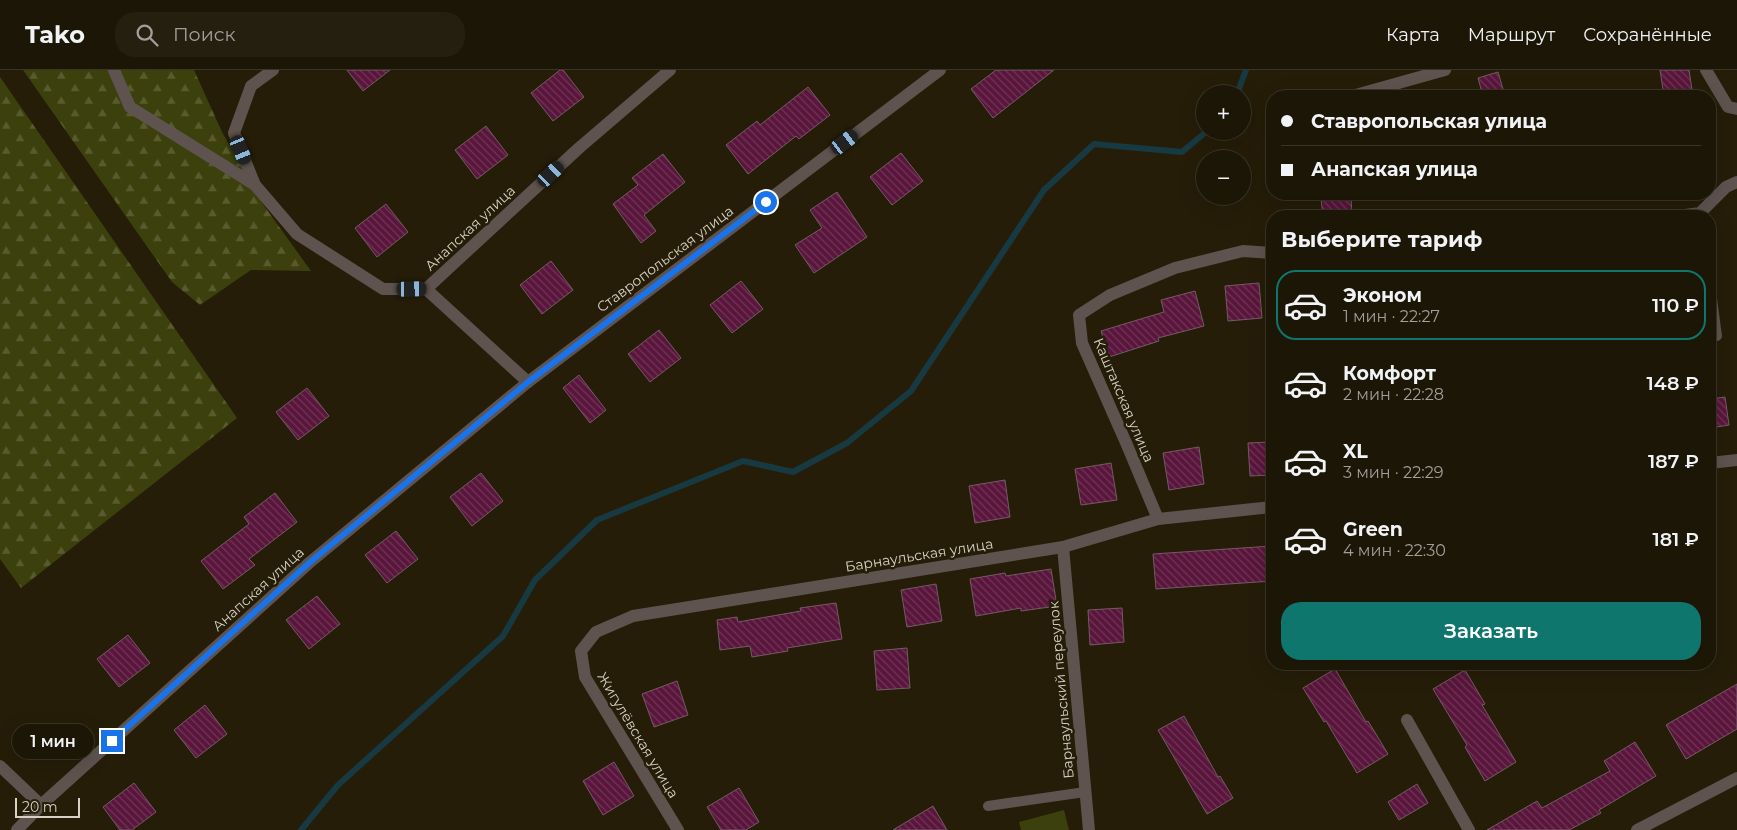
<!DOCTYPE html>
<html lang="ru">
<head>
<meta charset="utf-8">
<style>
  body { margin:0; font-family:Montserrat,sans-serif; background:#251f10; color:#f1f3f6; height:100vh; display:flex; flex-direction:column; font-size:19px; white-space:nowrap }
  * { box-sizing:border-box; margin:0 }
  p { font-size:16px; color:#a09f9b }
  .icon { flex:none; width:28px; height:28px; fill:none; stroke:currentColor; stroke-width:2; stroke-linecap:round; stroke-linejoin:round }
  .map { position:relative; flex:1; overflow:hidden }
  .drawer { position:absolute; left:1266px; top:140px; width:450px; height:460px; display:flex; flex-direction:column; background:#1c1606; border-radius:20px; box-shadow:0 5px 20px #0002,0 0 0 1px #3a3528 }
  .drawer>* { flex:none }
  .guide { position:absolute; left:1266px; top:20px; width:450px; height:110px; border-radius:20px; box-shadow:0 5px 20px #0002,0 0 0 1px #3a3528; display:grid; align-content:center; height:110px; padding:0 15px; background:#1c1606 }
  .controls { position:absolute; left:1196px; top:15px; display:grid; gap:10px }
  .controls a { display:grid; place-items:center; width:55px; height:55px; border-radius:50%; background:#1c1606; box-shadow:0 5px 20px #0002,0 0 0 1px #3a3528; font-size:25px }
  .scale { position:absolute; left:15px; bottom:12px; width:65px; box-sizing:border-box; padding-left:5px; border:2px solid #d7d2c5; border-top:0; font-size:14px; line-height:18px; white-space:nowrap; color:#d7d2c5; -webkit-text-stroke:4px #251d08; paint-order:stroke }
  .end { position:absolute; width:22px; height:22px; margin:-11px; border:6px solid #1a73e8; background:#fff; box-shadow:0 0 0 2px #fff }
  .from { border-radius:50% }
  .bubble { position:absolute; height:35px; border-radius:18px; background:#1c1606; box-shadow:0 5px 20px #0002,0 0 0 1px #3a3528; font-size:16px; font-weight:600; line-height:35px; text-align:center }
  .car { position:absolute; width:15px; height:30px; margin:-15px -8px; border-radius:6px; box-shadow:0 0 4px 1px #0007; background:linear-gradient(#222 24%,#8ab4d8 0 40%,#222 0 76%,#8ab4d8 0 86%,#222 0) }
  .guide b { display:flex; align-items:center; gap:18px; height:48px; font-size:19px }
  .guide b+b { border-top:1px solid #3a3528 }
  .guide i { width:12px; height:12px; background:#f1f3f6 }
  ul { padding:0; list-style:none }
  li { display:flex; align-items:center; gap:15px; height:70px; margin:0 10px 8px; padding:0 5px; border:2px solid transparent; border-radius:20px }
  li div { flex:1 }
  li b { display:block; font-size:19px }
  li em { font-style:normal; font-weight:600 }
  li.active { border-color:#0f766e }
  li>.icon { width:45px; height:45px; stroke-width:1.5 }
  h2 { padding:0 15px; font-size:22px; line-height:60px }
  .primary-button { display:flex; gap:10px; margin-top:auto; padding:10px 15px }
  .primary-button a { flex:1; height:58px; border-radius:20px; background:#0f766e; color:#fff; font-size:20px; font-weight:600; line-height:58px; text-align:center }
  header { display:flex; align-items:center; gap:30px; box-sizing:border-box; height:70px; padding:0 25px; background:#1c1606; border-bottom:1px solid #3a3528 }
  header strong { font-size:24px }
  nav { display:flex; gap:28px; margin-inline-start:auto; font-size:18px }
  .search { width:350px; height:45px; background:#251f10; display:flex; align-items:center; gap:12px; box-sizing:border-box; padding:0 18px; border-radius:20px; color:#a09f9b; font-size:19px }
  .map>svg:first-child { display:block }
  .forest { fill:url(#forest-firs) }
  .park { fill:#3b400c }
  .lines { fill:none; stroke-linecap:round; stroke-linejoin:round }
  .stream { stroke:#173a42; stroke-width:6 }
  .building { fill:url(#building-back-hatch); stroke:#735b66 }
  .service { stroke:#5e534e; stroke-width:10 }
  .minor { stroke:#5e534e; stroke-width:12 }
  .route { stroke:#1a73e8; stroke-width:6 }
  .labels { text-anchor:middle; stroke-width:5; stroke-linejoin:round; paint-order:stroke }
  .street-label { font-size:14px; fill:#d7d2c5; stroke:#251d08 }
</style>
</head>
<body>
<header>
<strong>Tako</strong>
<div class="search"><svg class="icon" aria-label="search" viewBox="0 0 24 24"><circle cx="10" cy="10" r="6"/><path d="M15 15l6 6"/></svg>Поиск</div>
<nav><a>Карта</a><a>Маршрут</a><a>Сохранённые</a></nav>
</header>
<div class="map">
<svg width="1737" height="760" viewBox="0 0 1737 760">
  <defs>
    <pattern id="forest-firs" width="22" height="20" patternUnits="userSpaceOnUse" patternTransform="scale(1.25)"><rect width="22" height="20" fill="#3b400c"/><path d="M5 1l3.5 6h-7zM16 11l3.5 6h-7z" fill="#575b2e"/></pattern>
    <pattern id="building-back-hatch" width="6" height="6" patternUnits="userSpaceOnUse" patternTransform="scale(1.25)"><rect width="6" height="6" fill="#59153b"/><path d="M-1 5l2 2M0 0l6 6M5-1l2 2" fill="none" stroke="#703656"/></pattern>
  </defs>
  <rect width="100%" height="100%" fill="#251d08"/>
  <g class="forest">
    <polygon points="23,0 194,0 222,62 262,133 311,201 251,200 200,235 172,212"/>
    <polygon points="0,7 237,348 21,518 0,489"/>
  </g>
  <polygon class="park" points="1064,740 1069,760 1021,760 1019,752"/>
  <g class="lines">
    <g class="stream">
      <polyline points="1237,24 1246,0"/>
      <polyline points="301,760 338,715 503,566 535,510 597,450 743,391 793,402 847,373 911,321 1044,120 1094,74 1182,82 1207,61"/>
    </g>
  </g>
  <g class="building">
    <polygon points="347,0 390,0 363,21"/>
    <polygon points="560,0 563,0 584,27 553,51 531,23"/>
    <polygon points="996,0 1054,0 993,48 971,19"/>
    <polygon points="1660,0 1689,0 1693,26 1664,26"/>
    <polygon points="1498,2 1505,26 1483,26 1478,8"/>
    <polygon points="808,17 830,45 799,69 796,66 748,104 726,75 757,51 760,55"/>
    <polygon points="486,56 508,85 477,109 455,80"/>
    <polygon points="901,83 923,111 892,135 870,107"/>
    <polygon points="663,84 685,112 644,145 656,161 641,173 613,134 638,115 632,108"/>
    <polygon points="837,122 867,167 814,203 795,175 822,158 810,140"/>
    <polygon points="1351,126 1352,146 1323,146 1321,129"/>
    <polygon points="386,134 408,162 377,187 355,158"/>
    <polygon points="551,191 573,220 542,244 520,215"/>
    <polygon points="741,211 763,239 732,263 710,235"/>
    <polygon points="1259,213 1262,248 1228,251 1225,216"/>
    <polygon points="1195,221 1204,256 1158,268 1159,271 1109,287 1101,261 1164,242 1161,230"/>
    <polygon points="659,260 681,288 650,312 628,284"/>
    <polygon points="579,305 606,340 590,353 563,318"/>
    <polygon points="307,318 329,346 298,370 276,342"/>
    <polygon points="1725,327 1729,355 1710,358 1710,329"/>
    <polygon points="1270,372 1272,405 1250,406 1248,373"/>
    <polygon points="1199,377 1204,414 1169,420 1163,383"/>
    <polygon points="1111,393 1117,430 1081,435 1075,399"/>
    <polygon points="481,403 503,431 472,456 450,427"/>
    <polygon points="1005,410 1010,447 975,453 969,416"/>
    <polygon points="275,423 297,452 249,489 255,495 223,519 201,491 249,454 244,447"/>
    <polygon points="396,461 418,489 387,513 365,485"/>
    <polygon points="1272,476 1272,511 1156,519 1153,484"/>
    <polygon points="1051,499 1057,536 1021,541 1021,538 976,546 970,509 1005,503 1006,506"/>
    <polygon points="936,514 942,551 907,557 901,520"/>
    <polygon points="317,526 340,554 309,579 286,550"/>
    <polygon points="836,533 842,569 787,578 788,581 752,587 750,576 720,580 717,550 737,547 738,552 801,541 800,538"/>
    <polygon points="1122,538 1124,572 1090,575 1088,540"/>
    <polygon points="128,565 150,593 119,617 97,589"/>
    <polygon points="907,578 910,618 877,620 874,581"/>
    <polygon points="1335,599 1366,652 1368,651 1388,684 1357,703 1326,651 1324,652 1303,618"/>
    <polygon points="1465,600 1485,634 1482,635 1516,692 1485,711 1465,677 1467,675 1433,619"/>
    <polygon points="677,611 688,645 654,657 642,624"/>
    <polygon points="1737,614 1737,659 1686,689 1666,655"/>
    <polygon points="205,635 227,664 196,688 174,660"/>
    <polygon points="1184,646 1218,707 1220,706 1233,728 1207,744 1158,660"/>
    <polygon points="1635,672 1656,706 1599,740 1601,743 1569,760 1487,760 1537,731 1542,738 1610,701 1604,691"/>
    <polygon points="614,692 634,726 603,745 583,711"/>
    <polygon points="134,713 156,742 132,760 120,760 103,737"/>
    <polygon points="1417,714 1428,733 1399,750 1388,732"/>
    <polygon points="739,718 759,752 746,760 721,760 707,737"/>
    <polygon points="933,736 947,760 893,760"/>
  </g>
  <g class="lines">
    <g class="service">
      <polyline points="1710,214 1717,266"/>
      <polyline points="988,736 1085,722"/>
    </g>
    <g class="minor">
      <polyline points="114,0 130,37 255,115"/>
      <polyline points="273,0 251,16 234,63 255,115 297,164 383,219 426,219 528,312"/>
      <polyline points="1706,0 1728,37 1737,39"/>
      <polyline points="1352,26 1445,0"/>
      <polyline points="1678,146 1700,143 1726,117 1737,112"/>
      <polyline points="426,219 579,78 670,0"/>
      <polyline points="1710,393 1737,390"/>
      <polyline points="1158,449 1127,375 1082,273 1079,245 1110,225 1175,198 1243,181 1272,183"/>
      <polyline points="1063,477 1089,760"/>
      <polyline points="1407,650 1469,760"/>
      <polyline points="0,696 41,735"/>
      <polyline points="17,760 41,735 309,493 528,312 940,0"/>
      <polyline points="678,760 585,607 581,581 596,562 633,546 1063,477 1158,449 1272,437"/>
      <polyline points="1637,760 1737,708"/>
    </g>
  </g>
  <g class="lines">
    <polyline class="route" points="112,671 309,493 528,312 766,132"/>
  </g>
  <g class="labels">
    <g class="street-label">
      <text transform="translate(470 158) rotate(-43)" y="5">Анапская улица</text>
      <text transform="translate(665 189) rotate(-37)" y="5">Ставропольская улица</text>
      <text transform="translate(1124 330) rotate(67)" y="5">Каштакская улица</text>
      <text transform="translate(919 485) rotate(-9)" y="5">Барнаульская улица</text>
      <text transform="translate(258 519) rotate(-42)" y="5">Анапская улица</text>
      <text transform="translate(1061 620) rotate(-95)" y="5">Барнаульский переулок</text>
      <text transform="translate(638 665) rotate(59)" y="5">Жигулёвская улица</text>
    </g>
  </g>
</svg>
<div class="controls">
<a>+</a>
<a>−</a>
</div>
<div class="scale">20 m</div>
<i class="end from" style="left:766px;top:132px"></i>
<i class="end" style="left:112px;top:671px"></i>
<div class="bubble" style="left:12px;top:654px;width:82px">1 мин</div>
<i class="car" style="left:845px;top:72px;rotate:53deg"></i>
<i class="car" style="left:241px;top:80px;rotate:157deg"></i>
<i class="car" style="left:551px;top:104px;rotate:47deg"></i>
<i class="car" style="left:412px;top:219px;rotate:89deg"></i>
<div class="guide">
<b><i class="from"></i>Ставропольская улица</b>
<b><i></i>Анапская улица</b>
</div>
<section class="drawer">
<h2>Выберите тариф</h2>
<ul>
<li class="active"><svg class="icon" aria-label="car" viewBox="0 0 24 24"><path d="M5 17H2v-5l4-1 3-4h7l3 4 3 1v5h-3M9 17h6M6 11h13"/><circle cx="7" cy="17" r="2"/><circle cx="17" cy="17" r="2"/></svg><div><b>Эконом</b><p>1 мин · 22:27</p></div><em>110 ₽</em></li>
<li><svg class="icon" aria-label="car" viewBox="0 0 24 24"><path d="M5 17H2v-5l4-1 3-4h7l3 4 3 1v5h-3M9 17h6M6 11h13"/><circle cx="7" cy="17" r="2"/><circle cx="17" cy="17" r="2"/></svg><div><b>Комфорт</b><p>2 мин · 22:28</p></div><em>148 ₽</em></li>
<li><svg class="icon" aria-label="car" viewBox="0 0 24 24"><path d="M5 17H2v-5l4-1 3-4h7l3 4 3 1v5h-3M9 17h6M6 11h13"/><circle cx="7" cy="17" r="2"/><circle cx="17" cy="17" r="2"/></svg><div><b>XL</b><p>3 мин · 22:29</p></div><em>187 ₽</em></li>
<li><svg class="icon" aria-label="car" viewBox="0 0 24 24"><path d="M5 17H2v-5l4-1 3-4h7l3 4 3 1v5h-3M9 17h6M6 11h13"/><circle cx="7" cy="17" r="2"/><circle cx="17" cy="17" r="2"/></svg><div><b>Green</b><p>4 мин · 22:30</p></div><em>181 ₽</em></li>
</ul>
<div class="primary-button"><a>Заказать</a></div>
</section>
</div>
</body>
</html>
